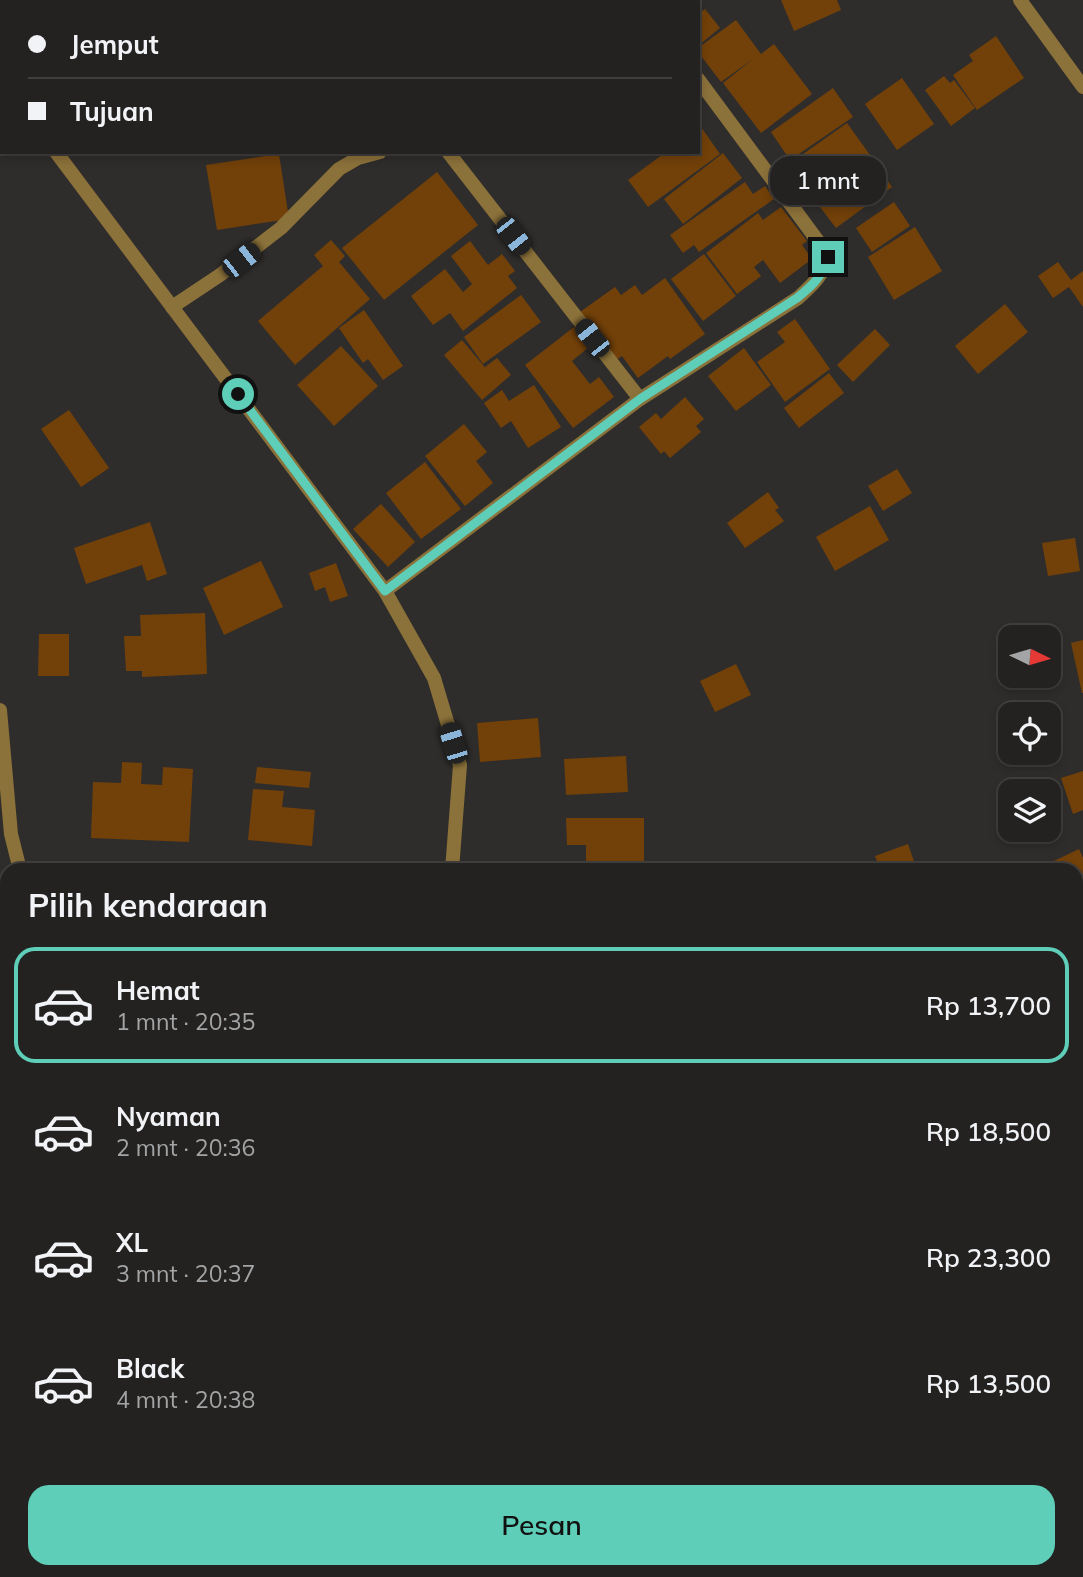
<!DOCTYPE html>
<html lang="id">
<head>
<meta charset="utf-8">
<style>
  body { margin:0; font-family:Mulish,sans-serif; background:#2f2f2d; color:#f1f3f6; height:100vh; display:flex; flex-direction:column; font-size:26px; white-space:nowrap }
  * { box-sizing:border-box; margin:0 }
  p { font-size:23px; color:#a3a4a5 }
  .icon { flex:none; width:38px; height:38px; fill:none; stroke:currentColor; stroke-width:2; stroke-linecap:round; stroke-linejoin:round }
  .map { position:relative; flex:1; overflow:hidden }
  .drawer { position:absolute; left:0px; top:863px; width:1083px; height:716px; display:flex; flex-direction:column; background:#232220; border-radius:21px 21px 0 0; box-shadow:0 4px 10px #0003,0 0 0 2px #403f3e }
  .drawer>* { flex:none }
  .top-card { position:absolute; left:0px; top:0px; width:700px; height:154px; box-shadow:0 4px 10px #0003,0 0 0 2px #403f3e; display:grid; align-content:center; height:154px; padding:0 28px; background:#232220 }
  .needle { width:46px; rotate:95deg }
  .fabs { position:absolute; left:998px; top:625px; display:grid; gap:14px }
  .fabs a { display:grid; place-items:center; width:63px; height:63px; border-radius:14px; background:#232220; box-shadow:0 4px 10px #0003,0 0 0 2px #403f3e; font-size:35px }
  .end { position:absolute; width:32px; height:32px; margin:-16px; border:9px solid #5eceb8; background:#111; box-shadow:0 0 0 4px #111 }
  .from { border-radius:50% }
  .bubble { position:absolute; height:49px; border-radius:21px; background:#232220; box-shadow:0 4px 10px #0003,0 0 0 2px #403f3e; font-size:23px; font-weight:600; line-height:49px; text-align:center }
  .car { position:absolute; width:21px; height:42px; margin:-21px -10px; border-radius:9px; box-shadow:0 0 5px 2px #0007; background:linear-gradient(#222 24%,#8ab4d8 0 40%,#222 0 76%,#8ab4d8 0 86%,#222 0) }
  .top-card b { display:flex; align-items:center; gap:24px; height:66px; font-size:26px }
  .top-card b+b { border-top:2px solid #403f3e }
  .top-card i { width:18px; height:18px; background:#f1f3f6 }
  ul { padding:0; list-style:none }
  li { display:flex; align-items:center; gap:21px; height:116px; margin:0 14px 10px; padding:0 14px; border:4px solid transparent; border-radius:21px }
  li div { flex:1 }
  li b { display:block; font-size:26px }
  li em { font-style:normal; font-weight:600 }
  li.on { border-color:#5eceb8 }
  li>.icon { width:63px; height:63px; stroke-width:1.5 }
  h2 { padding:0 28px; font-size:32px; line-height:84px }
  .button { display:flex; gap:14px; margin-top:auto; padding:14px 28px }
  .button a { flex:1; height:80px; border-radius:21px; background:#5eceb8; color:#111; font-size:28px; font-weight:600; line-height:80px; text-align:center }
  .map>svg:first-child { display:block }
  .building { fill:#724009 }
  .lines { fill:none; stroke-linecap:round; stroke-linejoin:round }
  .minor { stroke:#8b713a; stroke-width:14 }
  .tertiary { stroke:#8b713a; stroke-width:14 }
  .trunk { stroke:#f1c25a; stroke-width:19 }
  .route { stroke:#5eceb8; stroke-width:9 }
</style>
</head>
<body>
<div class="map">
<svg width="1083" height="1577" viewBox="0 0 1083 1577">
  <rect width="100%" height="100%" fill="#2f2d2b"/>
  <g class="building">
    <polygon points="781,0 837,0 841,10 794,31"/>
    <polygon points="705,9 720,28 698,46 698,14"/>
    <polygon points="736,20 761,54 774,44 812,94 761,133 723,83 753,59 721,82 698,52 698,48"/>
    <polygon points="996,36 1024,78 977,110 953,75 973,61 969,55"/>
    <polygon points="944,76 950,83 954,80 975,108 951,126 925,90"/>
    <polygon points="902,78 934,124 897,150 865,104"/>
    <polygon points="833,88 853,117 790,160 771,132"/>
    <polygon points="847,123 870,155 812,196 789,164"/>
    <polygon points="701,127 720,154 648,207 628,180 666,152 698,152 698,128"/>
    <polygon points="723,153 742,178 683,224 664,199"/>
    <polygon points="279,154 289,219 217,230 206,165"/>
    <polygon points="874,162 892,187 836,228 817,203"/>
    <polygon points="437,172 478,225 384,300 342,248"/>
    <polygon points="745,182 753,194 765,186 774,199 699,252 694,245 683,253 670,235"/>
    <polygon points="894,202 910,226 872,252 856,228"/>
    <polygon points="781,207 807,241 802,245 812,259 780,283 763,260 754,267 761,276 737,294 706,253 758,213 763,220"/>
    <polygon points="915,227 942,271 894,300 868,257"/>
    <polygon points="331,240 345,256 339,262 370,299 295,365 258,321 323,266 314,255"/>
    <polygon points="470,241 488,265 502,254 515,271 508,276 517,288 463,331 450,313 433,325 411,296 445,269 463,292 472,284 451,256"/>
    <polygon points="704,254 736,296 703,321 671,279"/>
    <polygon points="1058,262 1071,280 1083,271 1083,307 1069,287 1053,298 1038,276"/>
    <polygon points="665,278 705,334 670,359 668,356 638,378 622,356 615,361 580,312 615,287 621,295 635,285 642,295"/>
    <polygon points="521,295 541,322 483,364 464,337"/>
    <polygon points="1005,304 1028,332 978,374 955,346"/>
    <polygon points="364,310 403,366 383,380 368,359 363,363 339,328"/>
    <polygon points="795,319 830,369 785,402 757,362 785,342 777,332"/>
    <polygon points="574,327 589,347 572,361 590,384 599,377 614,397 573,428 525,365"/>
    <polygon points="875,329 890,345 853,382 837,365"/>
    <polygon points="462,340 488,371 485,367 497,358 511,375 482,400 444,355"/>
    <polygon points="341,346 378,386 334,426 297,385"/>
    <polygon points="744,348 771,385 736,411 708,376"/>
    <polygon points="829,373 844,393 799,428 784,408"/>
    <polygon points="534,385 561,427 528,448 511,421 501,428 484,403 502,390 509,401"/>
    <polygon points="685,397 704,419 696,426 701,432 670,458 664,451 661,454 639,427 656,413 661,419"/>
    <polygon points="69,410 109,468 81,487 41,429"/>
    <polygon points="464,424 487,452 476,461 493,483 465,506 425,456"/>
    <polygon points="425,462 461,509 421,539 386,493"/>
    <polygon points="897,469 912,493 883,511 868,486"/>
    <polygon points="768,492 779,508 775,510 784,521 745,548 727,523"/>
    <polygon points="381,504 415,542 388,567 353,529"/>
    <polygon points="870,506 889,540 835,571 816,537"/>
    <polygon points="150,522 167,574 147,581 142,565 86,584 74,548"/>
    <polygon points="1075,538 1080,571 1048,576 1042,543"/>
    <polygon points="261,561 283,607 224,635 203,588"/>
    <polygon points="336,563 348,596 330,602 325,587 315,591 309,573"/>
    <polygon points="205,613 207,674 142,677 142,671 126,671 124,636 141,636 140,615"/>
    <polygon points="39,634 69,634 69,676 38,676"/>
    <polygon points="1083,640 1083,693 1082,693 1071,643"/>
    <polygon points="736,664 751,695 715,712 700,681"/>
    <polygon points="538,718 541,757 480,762 477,723"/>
    <polygon points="626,756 628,792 566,795 564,759"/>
    <polygon points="122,762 142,763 141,784 162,785 163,767 193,769 189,842 91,838 93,782 121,783"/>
    <polygon points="257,767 311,772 309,788 255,783"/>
    <polygon points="1083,771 1083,810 1073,814 1061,778"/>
    <polygon points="253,789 284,791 282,807 315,810 312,846 248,840"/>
    <polygon points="566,818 644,818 644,869 586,869 586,845 567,845"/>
    <polygon points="908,844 917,870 880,870 875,856"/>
    <polygon points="1079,849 1083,858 1083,913 1076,916 1076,870 1035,870"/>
    <polygon points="7,1209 7,1269 0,1272 0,1212"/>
    <polygon points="7,1455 7,1530 0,1518 0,1459"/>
    <polygon points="1082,1466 1083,1467 1083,1526 1076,1524 1076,1488"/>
    <polygon points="7,1554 7,1572 28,1572 32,1577 2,1577 0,1574 0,1559"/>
    <polygon points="1083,1560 1083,1577 1048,1577 1048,1572 1076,1572 1076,1561"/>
    <polygon points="33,1572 69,1572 59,1577 36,1577"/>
    <rect x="626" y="1572" width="80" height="5"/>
    <polygon points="885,1572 941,1572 942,1577 886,1577"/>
    <rect x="961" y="1572" width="51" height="5"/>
  </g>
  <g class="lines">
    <g class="minor">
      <polyline points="330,0 331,2"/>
      <polyline points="635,0 636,2"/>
      <polyline points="1020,0 1083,87"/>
      <polyline points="66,2 68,0"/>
      <polyline points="683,2 686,0"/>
      <polyline points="56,152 385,591 434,678 460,765 452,870"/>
      <polyline points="448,152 640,399"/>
      <polyline points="172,307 220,275 281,228 339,169 358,158 380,152"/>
      <path d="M 385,591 L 640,399 L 798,298 C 813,284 822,277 828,257 L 823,248 L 698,79"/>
      <polyline points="1076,1239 1083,1228"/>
      <polyline points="1076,1393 1083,1395"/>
      <polyline points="269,1572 270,1577"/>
    </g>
    <polyline class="tertiary" points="0,710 11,834 20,870"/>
    <g class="trunk">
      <polyline points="0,1320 7,1317"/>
      <polyline points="824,1572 827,1577"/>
    </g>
  </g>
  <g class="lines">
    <path class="route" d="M 238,394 L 385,591 L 640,399 L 797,298 C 813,285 822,277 828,257"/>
  </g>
</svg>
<div class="fabs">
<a><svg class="needle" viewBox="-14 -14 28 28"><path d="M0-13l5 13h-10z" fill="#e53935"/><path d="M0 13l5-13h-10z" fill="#a3a4a5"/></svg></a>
<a><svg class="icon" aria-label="locate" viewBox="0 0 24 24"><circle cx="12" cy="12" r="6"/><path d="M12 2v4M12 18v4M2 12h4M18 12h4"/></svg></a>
<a><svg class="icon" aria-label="layers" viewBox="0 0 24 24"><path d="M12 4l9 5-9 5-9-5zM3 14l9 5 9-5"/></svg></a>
</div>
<i class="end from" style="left:238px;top:394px"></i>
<i class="end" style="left:828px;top:257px"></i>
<div class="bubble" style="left:770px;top:156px;width:116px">1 mnt</div>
<i class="car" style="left:513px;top:236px;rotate:142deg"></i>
<i class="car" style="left:241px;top:260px;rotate:52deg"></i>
<i class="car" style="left:592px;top:338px;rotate:322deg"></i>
<i class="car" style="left:453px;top:743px;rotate:343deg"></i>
<div class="top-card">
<b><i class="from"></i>Jemput</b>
<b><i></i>Tujuan</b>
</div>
<section class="drawer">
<h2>Pilih kendaraan</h2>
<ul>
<li class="on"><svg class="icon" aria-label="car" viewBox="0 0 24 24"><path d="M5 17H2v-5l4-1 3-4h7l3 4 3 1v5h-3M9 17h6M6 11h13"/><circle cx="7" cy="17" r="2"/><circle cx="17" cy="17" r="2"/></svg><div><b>Hemat</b><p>1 mnt · 20:35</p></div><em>Rp 13,700</em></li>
<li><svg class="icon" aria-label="car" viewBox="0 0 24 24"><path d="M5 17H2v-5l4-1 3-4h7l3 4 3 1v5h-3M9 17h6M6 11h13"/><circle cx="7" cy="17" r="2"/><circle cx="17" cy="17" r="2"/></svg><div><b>Nyaman</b><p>2 mnt · 20:36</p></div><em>Rp 18,500</em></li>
<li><svg class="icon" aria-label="car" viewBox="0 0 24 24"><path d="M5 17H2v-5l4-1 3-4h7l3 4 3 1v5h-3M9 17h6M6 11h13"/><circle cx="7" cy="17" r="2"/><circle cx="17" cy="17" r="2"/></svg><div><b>XL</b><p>3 mnt · 20:37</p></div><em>Rp 23,300</em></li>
<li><svg class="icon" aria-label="car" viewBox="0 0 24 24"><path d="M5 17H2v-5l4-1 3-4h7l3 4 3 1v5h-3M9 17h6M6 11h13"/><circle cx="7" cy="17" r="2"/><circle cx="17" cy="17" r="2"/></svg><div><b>Black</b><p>4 mnt · 20:38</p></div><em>Rp 13,500</em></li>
</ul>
<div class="button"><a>Pesan</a></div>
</section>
</div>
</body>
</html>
